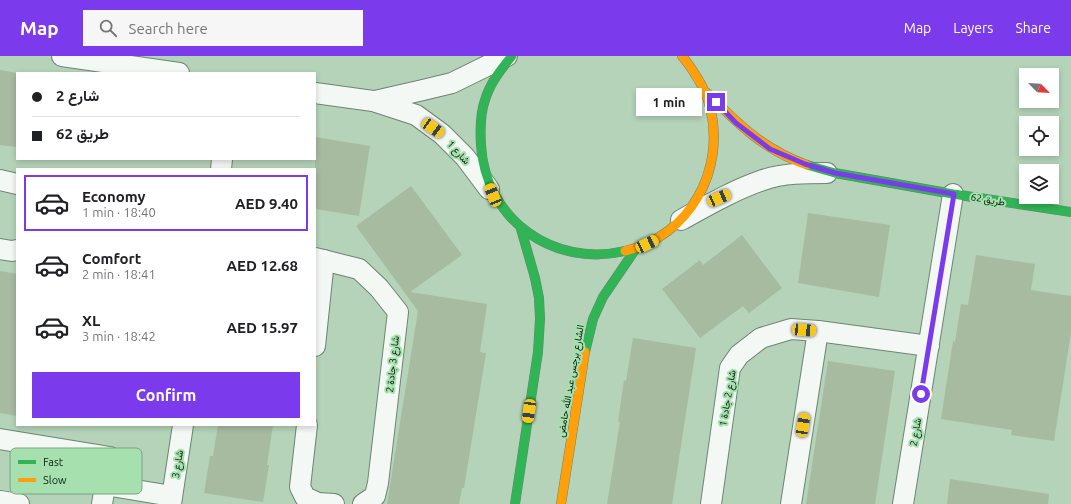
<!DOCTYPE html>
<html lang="en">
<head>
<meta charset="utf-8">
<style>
  body { margin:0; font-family:Ubuntu,Vazirmatn,sans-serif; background:#f6f6f6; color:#202124; height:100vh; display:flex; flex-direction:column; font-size:15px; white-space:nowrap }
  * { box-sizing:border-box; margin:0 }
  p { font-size:13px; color:#757577 }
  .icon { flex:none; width:22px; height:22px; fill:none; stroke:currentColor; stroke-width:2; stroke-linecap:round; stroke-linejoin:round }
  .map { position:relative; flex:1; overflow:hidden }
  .side { position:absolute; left:16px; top:112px; width:300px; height:258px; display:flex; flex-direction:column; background:#fff; border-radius:0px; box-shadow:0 2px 6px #0003 }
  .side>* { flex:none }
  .top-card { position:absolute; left:16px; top:16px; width:300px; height:88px; border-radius:0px; box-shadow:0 2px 6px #0003; display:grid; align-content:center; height:88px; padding:0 16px; background:#fff }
  .needle { width:26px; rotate:114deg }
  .fabs { position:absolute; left:1019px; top:12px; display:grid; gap:8px }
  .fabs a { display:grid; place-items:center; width:40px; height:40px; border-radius:0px; background:#fff; box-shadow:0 2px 6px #0003; font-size:20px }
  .end { position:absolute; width:18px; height:18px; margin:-9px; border:5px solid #7c3aed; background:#fff; box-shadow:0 0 0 2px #fff }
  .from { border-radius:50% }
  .bubble { position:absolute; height:28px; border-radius:0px; background:#fff; box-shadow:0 2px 6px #0003; font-size:13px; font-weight:600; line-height:28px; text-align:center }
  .car { position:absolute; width:12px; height:24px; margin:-12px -6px; border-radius:5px; box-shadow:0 0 3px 1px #0007; background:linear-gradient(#f5c518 24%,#345 0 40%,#f5c518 0 76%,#345 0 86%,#f5c518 0) }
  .top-card b { display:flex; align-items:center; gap:14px; height:38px; font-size:15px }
  .top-card b+b { border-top:1px solid #e0e0e0 }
  .top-card i { width:10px; height:10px; background:#202124 }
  ul { padding:7px 0 0; list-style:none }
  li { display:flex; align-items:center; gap:12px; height:56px; margin:0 8px 6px; padding:0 8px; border:2px solid transparent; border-radius:0px }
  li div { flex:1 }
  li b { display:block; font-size:15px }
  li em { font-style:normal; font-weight:600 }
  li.current { border-color:#7c3aed }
  li>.icon { width:36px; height:36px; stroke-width:1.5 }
  .primary-button { display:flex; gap:8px; margin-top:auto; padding:8px 16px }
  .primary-button a { flex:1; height:46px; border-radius:0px; background:#7c3aed; color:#fff; font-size:16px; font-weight:600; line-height:46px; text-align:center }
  header { display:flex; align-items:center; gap:24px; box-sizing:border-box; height:56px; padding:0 20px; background:#7c3aed; color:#fff }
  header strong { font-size:19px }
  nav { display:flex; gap:22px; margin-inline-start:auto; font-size:14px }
  .search { width:280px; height:36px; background:#f6f6f6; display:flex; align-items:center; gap:10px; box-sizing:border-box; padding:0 14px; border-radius:0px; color:#757577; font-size:15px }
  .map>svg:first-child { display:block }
  .building { fill:#a7bba1 }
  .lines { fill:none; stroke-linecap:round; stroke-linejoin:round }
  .street-casing { stroke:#6d8571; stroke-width:22 }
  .fast-casing { stroke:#6d8571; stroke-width:10 }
  .slow-casing { stroke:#6d8571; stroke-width:10 }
  .street { stroke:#f4f8f4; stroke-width:20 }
  .fast { stroke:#30b455; stroke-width:9 }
  .slow { stroke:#ff9f0a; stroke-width:9 }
  .route { stroke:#7c3aed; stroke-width:5 }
  .labels { text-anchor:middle; stroke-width:4; stroke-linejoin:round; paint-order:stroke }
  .street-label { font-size:10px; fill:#0a200f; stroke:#a7e0af }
  .key { fill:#a7e0af; stroke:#78a67f; stroke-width:1 }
  .key-label { font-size:11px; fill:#0a200f }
</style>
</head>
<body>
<header>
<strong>Map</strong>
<div class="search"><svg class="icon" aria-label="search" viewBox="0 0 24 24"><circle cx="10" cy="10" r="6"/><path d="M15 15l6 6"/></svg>Search here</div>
<nav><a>Map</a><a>Layers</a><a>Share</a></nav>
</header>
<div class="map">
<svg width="1071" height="448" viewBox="0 0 1071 448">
  <rect width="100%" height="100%" fill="#b4d3b8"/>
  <g class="building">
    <polygon points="0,14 17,17 17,91 0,89"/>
    <polygon points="315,81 370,90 359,160 315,153"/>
    <polygon points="411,130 462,199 410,236 487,248 480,296 486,297 464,432 462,432 459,448 387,448 418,255 356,170"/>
    <polygon points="808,157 890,169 879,241 798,227"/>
    <polygon points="742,179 782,232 749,257 743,250 700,282 662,233 700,204 703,209"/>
    <polygon points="976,199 1035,208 1031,234 1071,240 1071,276 1054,385 1011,379 1012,374 941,363 953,285 955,286 961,248 968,249"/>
    <polygon points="0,215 17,218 17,360 0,357"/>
    <polygon points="633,282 696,292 672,448 607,448 620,366 618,366 624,324 626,325"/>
    <polygon points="828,305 895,315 875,448 806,448"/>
    <polygon points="218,369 273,369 267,409 269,409 263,446 204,437 210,400 213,400"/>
    <polygon points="950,423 1049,438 1048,448 947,448"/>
  </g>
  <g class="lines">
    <defs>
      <g id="street">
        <polyline points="62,0 179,17"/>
        <polyline points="315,37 373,45 416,59 442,78 465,101 489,133"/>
        <polyline points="375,45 423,34 452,27 507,0"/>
        <polyline points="221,113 222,103"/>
        <polyline points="0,124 17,128"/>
        <path d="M 681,164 C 708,149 734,134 763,124 C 783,117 807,117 827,117"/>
        <polyline points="0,193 12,195 17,194"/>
        <polyline points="315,202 359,213 379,232 398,256 378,427 375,440 363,448"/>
        <polyline points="315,290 324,204"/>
        <polyline points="307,369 300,431 305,441 318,447 334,448"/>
        <polyline points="0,383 110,401 102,448"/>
        <polyline points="105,429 172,440"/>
        <polyline points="0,445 19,448"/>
        <polyline points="171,448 183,369"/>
        <polyline points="711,448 730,312 739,299 761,282 791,273 818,275 929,290"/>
        <polyline points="791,448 818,275"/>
        <polyline points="903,448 953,138"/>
      </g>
      <g id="fast">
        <path d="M 512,0 C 501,13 490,27 485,44 C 480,58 480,73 481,89 C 485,163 553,212 625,195"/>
        <polyline points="807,109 835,117 953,138 1071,156"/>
        <polyline points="585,296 593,263 603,241 635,194"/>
        <polyline points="515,448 538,296 540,263 539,242 535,222 521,173"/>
      </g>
      <g id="slow">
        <path d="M 707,37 C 738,68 764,94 807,109"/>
        <path d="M 625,195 C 690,180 726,114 710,51 C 705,31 694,15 682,0"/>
        <polyline points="561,448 585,296"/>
      </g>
    </defs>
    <use href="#street" class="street-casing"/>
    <use href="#fast" class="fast-casing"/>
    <use href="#slow" class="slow-casing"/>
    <use href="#street" class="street"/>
    <use href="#fast" class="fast"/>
    <use href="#slow" class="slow"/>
  </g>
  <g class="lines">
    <polyline class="route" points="716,46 736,67 770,93 805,108 835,117 954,138 921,338"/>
  </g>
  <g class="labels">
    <g class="street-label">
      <text transform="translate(459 96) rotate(47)" y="4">شارع 1</text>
      <text transform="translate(988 143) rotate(9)" y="4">طريق 62</text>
      <text transform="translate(392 308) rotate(-84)" y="4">شارع 3 جادة 2</text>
      <text transform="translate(570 325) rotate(-80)" y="4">الشارع برجس عبد الله حامض</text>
      <text transform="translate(727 342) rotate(-80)" y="4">شارع 2 جادة 1</text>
      <text transform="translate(915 376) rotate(-81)" y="4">شارع 2</text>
      <text transform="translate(177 408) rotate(-81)" y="4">شارع 3</text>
    </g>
  </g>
  <rect x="10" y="392" width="132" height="46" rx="6" class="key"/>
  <rect x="18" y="404" width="18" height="4" fill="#30b455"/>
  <rect x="18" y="422" width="18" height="4" fill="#ff9f0a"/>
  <g class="key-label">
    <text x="43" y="410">Fast</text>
    <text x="43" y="428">Slow</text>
  </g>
</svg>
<div class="fabs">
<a><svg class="needle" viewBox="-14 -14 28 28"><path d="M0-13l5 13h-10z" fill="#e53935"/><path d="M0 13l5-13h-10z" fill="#757577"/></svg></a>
<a><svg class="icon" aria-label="locate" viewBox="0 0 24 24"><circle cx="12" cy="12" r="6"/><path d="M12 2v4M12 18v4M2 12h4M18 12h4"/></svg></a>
<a><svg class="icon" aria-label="layers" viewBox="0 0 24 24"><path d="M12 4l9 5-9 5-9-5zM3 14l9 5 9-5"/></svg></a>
</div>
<i class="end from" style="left:921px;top:338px"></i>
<i class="end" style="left:716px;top:46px"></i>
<div class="bubble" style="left:636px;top:32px;width:66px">1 min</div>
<i class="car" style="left:433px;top:72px;rotate:125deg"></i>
<i class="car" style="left:493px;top:139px;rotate:338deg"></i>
<i class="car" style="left:719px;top:142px;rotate:67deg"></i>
<i class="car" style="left:647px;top:188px;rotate:65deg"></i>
<i class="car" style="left:804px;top:274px;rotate:94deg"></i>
<i class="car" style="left:529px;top:355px;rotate:188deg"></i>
<i class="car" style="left:803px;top:369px;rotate:9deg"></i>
<div class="top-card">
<b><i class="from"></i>شارع 2</b>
<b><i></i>طريق 62</b>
</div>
<section class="side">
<ul>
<li class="current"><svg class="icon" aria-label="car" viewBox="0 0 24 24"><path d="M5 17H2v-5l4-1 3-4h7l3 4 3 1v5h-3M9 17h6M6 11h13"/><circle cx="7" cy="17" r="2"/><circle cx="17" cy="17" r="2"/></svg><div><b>Economy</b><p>1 min · 18:40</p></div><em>AED 9.40</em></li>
<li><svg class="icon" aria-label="car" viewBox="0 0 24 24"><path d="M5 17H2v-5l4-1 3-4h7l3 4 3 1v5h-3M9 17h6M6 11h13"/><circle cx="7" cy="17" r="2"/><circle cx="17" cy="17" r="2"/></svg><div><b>Comfort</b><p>2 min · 18:41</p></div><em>AED 12.68</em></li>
<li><svg class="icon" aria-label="car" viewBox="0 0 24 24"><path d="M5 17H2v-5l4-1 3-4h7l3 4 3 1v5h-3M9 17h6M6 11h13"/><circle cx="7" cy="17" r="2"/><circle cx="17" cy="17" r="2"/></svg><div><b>XL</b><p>3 min · 18:42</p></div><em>AED 15.97</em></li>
</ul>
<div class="primary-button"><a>Confirm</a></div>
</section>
</div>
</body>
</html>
